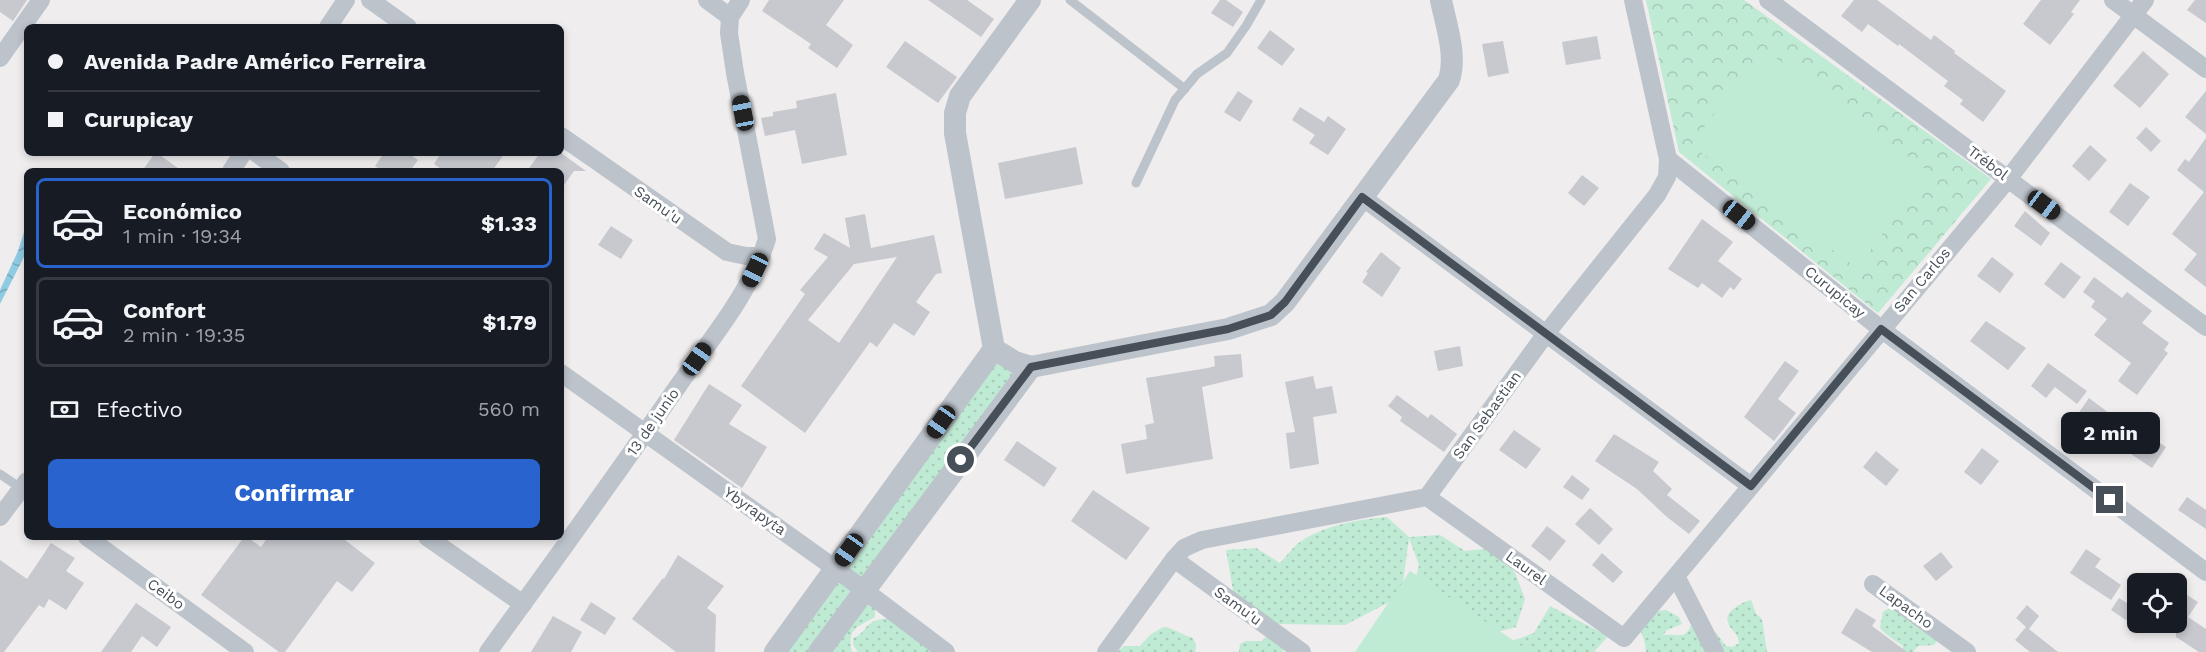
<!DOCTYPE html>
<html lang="es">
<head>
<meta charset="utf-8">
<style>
  body { margin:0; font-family:"Work Sans",sans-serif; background:#242831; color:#f1f3f6; height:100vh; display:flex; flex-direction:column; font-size:22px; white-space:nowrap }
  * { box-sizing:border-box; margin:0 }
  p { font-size:20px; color:#9ea1a6 }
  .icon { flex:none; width:33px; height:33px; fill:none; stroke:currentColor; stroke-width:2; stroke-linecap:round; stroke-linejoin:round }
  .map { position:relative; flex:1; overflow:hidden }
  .drawer { position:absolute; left:24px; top:168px; width:540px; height:372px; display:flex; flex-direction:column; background:#171b24; border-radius:9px; box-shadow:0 3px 9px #0003 }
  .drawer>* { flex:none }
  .banner { position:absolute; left:24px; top:24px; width:540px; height:132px; border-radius:9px; box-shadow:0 3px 9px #0003; display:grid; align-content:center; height:132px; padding:0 24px; background:#171b24 }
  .fabs { position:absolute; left:2127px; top:573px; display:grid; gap:12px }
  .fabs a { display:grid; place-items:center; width:60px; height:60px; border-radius:9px; background:#171b24; box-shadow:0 3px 9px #0003; font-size:30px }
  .end { position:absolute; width:27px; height:27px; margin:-14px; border:8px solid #474f58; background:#fff; box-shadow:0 0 0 3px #fff }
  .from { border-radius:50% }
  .bubble { position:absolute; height:42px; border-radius:9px; background:#171b24; box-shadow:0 3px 9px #0003; font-size:20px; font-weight:700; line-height:42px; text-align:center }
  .car { position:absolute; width:18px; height:36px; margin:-18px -9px; border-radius:8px; box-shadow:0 0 4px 2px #0007; background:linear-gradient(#222 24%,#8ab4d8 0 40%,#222 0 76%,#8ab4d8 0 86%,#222 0) }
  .banner b { display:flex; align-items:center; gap:21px; height:57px; font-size:22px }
  .banner b+b { border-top:2px solid #363941 }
  .banner i { width:15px; height:15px; background:#f1f3f6 }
  ul { padding:10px 0 0; list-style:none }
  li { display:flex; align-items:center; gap:18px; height:90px; margin:0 12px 9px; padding:0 12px; border:3px solid #363941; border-radius:9px }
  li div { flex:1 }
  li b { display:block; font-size:22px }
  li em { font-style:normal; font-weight:700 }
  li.current { border-color:#2963cd }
  li>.icon { width:54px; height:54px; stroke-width:1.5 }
  .pay { display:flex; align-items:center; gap:15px; height:66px; padding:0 24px; font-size:22px }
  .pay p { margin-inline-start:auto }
  .primary-button { display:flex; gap:12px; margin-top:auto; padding:12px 24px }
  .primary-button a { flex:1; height:69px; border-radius:9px; background:#2963cd; color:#fff; font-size:24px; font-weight:700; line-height:69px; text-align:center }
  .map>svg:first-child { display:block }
  .grass { fill:url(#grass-dots) }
  .park { fill:url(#park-crowns) }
  .pitch { fill:#bfead3 }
  .water { fill:url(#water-waves) }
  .building { fill:#c7c9cf; fill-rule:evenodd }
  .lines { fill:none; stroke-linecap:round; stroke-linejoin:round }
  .service { stroke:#bcc3cb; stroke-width:9 }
  .minor { stroke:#bcc3cb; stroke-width:18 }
  .tertiary { stroke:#bcc3cb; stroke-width:22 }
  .route { stroke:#474f58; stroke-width:8 }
  .labels { text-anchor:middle; stroke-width:6; stroke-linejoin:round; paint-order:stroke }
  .street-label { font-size:15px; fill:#474f58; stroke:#fff }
</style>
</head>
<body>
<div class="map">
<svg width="2206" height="652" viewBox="0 0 2206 652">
  <defs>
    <pattern id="grass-dots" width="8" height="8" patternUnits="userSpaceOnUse" patternTransform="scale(1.5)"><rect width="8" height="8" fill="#bfead3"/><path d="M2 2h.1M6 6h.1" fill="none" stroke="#a6cab7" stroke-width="1.8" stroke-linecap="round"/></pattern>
    <pattern id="park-crowns" width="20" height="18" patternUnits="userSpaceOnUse" patternTransform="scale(1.5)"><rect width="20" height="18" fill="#bfead3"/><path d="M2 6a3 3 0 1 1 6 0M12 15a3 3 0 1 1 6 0" fill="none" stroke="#a6cab7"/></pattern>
    <pattern id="water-waves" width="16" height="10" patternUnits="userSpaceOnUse" patternTransform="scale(1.5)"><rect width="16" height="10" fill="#8fcbe3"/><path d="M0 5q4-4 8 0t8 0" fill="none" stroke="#77a7bb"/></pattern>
  </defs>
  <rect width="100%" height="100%" fill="#efeded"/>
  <g class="grass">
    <polygon points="998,364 1014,373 863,582 847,566 987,365"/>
    <path d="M 1387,517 L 1409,537 L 1440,535 L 1465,551 L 1494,548 L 1515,573 L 1525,599 L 1516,627 L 1486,635 L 1412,594 L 1419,565 L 1409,538 L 1401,596 L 1345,625 L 1281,624 L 1261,626 L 1236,607 L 1226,550 L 1256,548 L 1280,563 C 1287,556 1293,547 1300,542 C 1322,526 1360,519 1387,517 Z"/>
    <path d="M 835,579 L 875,609 L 875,617 C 856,628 847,628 852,652 L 781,652 Z"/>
    <path d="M 1751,600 L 1756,614 L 1762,619 L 1767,652 L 1646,652 L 1645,643 L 1640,629 L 1652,612 L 1666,610 L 1679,617 L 1682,624 L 1667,630 L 1663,635 C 1676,633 1686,641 1691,625 L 1706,624 L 1717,634 L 1726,646 L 1733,647 L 1739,643 C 1738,631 1730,631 1728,622 C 1724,611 1743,602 1751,600 Z"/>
    <polygon points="1550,606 1608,636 1594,652 1502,652 1501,645 1534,633"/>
    <path d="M 1889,608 L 1896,608 L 1939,639 L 1934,645 L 1918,646 L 1913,652 L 1900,652 L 1903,646 C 1896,641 1885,634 1880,628 L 1883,612 Z"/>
    <path d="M 890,618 L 934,652 L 858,652 L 853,645 L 853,638 C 864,634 863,628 871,623 C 876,619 884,619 890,618 Z"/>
    <path d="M 1163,627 C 1174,628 1182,635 1193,638 L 1196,645 L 1195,652 L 1117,652 L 1124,646 L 1140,646 L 1150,635 Z"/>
    <polygon points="1267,636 1285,646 1283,652 1239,652 1240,644 1246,641 1262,641"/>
  </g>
  <polygon class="park" points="1646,0 1744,0 1991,179 1878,313 1679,152"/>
  <g class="pitch">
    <polygon points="1763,48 1929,172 1857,268 1691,145"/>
    <polygon points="1410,571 1531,652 1355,652"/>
  </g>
  <polygon class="water" points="27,223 27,251 0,304 0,290 18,251"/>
  <g class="building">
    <polygon points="0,0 27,0 13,21 0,12"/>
    <polygon points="769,0 844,0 826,25 853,45 837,68 808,48 811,44 762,11"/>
    <polygon points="928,0 967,0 994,19 981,37"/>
    <polygon points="1220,0 1226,0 1243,12 1233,27 1211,13"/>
    <polygon points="1854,0 1877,0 1931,40 1934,35 1955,51 1954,53 2006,91 1983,122 1960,104 1963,100 1944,86 1948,81 1899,44 1898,46 1868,24 1862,32 1841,16"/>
    <polygon points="2041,0 2080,0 2071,12 2074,14 2050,45 2023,24"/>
    <polygon points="2195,0 2206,0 2206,23 2187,10"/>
    <polygon points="1270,30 1295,49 1282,66 1257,48"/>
    <polygon points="1597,36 1601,59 1566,65 1562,42"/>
    <polygon points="905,41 957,77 938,103 886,67"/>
    <polygon points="1503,41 1509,73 1488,77 1482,44"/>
    <polygon points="2143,51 2169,74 2140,108 2113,86"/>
    <polygon points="1238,91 1253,101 1240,122 1224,112"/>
    <polygon points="2206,91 2206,134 2185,117"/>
    <polygon points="836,93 847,155 802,164 795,130 765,136 761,118 773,116 773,112 797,108 796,101"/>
    <polygon points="1300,107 1324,122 1328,116 1346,129 1328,155 1309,143 1315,135 1292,120"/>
    <polygon points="2146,127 2161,141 2151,152 2136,138"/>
    <polygon points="2206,138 2206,287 2184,270 2197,254 2172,234 2204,192 2177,170 2185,159 2189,162"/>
    <polygon points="2090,145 2107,160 2089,181 2072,166"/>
    <polygon points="1076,147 1083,184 1005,199 998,163"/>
    <polygon points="155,153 157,153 182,171 142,171"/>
    <polygon points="384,153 408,153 418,160 410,171 383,171 375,166"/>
    <polygon points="441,153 505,153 492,171 444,171 434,164"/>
    <polygon points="540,153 561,153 586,171 574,171 561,189 561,171 527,171"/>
    <polygon points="1582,175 1599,188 1584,206 1568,193"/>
    <polygon points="2130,183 2150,197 2128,226 2109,212"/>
    <polygon points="2025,211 2050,233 2041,246 2014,226"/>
    <path d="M 865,214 L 871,248 L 934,235 L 942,273 L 936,274 L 916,302 L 930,312 L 914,336 L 894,323 L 877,347 L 870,342 L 805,433 L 741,386 L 805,294 L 800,290 L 828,257 L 814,249 L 824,233 L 850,248 L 845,218 ZM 897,257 L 839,343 L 808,320 L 854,264 Z"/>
    <polygon points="1702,219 1733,242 1718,261 1742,279 1734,290 1730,287 1722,298 1702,283 1698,288 1668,269"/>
    <polygon points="611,226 633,240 621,259 598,245"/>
    <polygon points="1381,252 1401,268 1382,297 1362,282 1368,273 1366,272"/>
    <polygon points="1992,257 2014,274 2000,293 1977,276"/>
    <polygon points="2061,262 2081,277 2064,299 2044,284"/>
    <polygon points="2094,277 2122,298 2127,292 2152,311 2142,323 2169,343 2164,350 2168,353 2137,395 2118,381 2131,363 2094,335 2107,319 2091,307 2095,301 2083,292"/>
    <polygon points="1986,321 2026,348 2008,370 1970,341"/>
    <polygon points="1460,346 1463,366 1438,371 1434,351"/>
    <polygon points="1241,354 1243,377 1202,387 1213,459 1126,474 1121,444 1147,439 1145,425 1154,423 1146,378 1208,368 1215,366 1214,356"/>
    <polygon points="1785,361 1799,371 1778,399 1796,413 1774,441 1744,417"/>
    <polygon points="2048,363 2087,391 2077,404 2055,387 2046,398 2031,386"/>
    <polygon points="1313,376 1316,389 1332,386 1337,413 1313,417 1319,464 1290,469 1286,433 1295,432 1285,382"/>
    <polygon points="709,384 742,405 729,424 767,447 742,488 674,440"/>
    <polygon points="1397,395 1428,418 1431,414 1457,434 1444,452 1400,421 1402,417 1388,406"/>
    <polygon points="2089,398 2117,419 2119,416 2166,447 2152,468 2113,442 2109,449 2073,421"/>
    <polygon points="1514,430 1541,449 1526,469 1499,450"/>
    <polygon points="1614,434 1659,462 1653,471 1672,489 1667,495 1700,521 1689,534 1667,517 1637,489 1595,461"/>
    <polygon points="1017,441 1057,468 1044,487 1004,460"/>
    <polygon points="1982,448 1999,461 1981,485 1964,472"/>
    <polygon points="1876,451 1899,470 1886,486 1863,467"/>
    <polygon points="1572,475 1590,489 1582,500 1563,487"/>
    <polygon points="1093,490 1150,528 1126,560 1071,521"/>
    <polygon points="2187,497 2206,510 2206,529 2178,510"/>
    <polygon points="1590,508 1613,529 1599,545 1575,524"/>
    <polygon points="1547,526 1566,541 1550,561 1531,546"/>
    <polygon points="244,537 247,537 261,547 268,537 341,537 375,563 352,592 337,581 285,652 279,652 201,595"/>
    <polygon points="51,543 75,558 66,571 84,583 66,610 49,599 44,608 39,605 4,652 0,652 0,560 27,579"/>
    <polygon points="2086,549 2101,559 2095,567 2121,585 2111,600 2070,573"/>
    <polygon points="1941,552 1953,567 1936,581 1923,566"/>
    <polygon points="1602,553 1623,572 1613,583 1592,565"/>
    <polygon points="678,555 724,586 707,608 716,615 715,652 676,652 632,619 663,578 664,579"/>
    <polygon points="2176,588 2198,602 2188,617 2206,629 2206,652 2199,652 2176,637"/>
    <polygon points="2119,598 2138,610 2138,628 2111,610"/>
    <polygon points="591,602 616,618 605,635 580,620"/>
    <polygon points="136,603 171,627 157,647 142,636 131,652 101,652"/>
    <polygon points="2027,605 2039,616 2029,629 2058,652 2030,652 2015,640 2026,627 2016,618"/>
    <polygon points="1856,608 1876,620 1872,626 1907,652 1872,652 1841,633"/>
    <polygon points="553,616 582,632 571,652 531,652"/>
  </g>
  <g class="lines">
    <g class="service">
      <polyline points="1070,0 1185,89"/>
      <polyline points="1136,183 1175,100 1197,74 1227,53 1246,26 1261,0"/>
      <polyline points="0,474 22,489"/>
    </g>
    <g class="minor">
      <polyline points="370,0 408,27"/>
      <polyline points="707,0 730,17"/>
      <polyline points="1768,0 2206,327"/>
      <polyline points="2113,0 2206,69"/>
      <polyline points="328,27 346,0"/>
      <polyline points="0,58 41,0"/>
      <polyline points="561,136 727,252 746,256 762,256"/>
      <polyline points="256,153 281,171"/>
      <polyline points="1668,159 1881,329 2206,572"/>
      <polyline points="231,171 243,153"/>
      <polyline points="1362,197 1751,486"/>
      <polyline points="561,373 836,569 946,652"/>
      <polyline points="1427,497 1624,638 2009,178 2145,0"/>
      <polyline points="0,517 27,481"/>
      <polyline points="87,537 245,652"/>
      <polyline points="427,537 523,604"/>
      <polyline points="1174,559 1302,652"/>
      <polyline points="1676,576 1715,652"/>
      <polyline points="1873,584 1967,652"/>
      <path d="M 488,652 C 552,564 616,475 678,386 C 710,340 750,294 767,239 L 735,73 L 729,33 L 730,17 L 741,0"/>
      <polyline points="1106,652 1174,559 1184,548 1202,540 1427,497 1545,335 1657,195 1667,177 1668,159 1633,0"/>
    </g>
    <g class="tertiary">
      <polyline points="994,349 1015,362 1031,367"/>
      <polyline points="775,652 994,349 955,133 955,113 960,96 1030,0"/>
      <path d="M 819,652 L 1031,367 L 1228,329 L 1271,315 L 1285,302 L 1449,80 C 1457,55 1446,25 1441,0"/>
    </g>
  </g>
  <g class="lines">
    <polyline class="route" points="961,460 1031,367 1228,329 1271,315 1285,302 1362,197 1751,486 1881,329 2110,500"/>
  </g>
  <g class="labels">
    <g class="street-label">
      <text transform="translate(1988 163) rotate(37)" y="5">Trébol</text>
      <text transform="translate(658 205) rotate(35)" y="5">Samu'u</text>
      <text transform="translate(1922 280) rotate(-50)" y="5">San Carlos</text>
      <text transform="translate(1835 292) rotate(39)" y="5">Curupicay</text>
      <text transform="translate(1487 415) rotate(-54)" y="5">San Sebastian</text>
      <text transform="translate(653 422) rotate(-55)" y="5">13 de junio</text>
      <text transform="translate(755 511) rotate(35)" y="5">Ybyrapyta</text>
      <text transform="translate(1526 568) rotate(36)" y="5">Laurel</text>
      <text transform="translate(166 594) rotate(36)" y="5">Ceibo</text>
      <text transform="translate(1238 606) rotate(36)" y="5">Samu'u</text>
      <text transform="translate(1906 607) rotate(36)" y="5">Lapacho</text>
    </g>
  </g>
</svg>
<div class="fabs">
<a><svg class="icon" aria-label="locate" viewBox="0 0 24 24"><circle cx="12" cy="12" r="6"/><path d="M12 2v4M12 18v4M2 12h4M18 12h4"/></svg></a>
</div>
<i class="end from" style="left:961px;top:460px"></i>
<i class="end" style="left:2110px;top:500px"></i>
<div class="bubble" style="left:2061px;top:412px;width:99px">2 min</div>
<i class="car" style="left:743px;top:113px;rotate:349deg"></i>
<i class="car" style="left:2044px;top:205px;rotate:127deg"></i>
<i class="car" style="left:1739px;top:215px;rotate:128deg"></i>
<i class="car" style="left:755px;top:270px;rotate:205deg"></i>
<i class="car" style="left:697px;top:359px;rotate:35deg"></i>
<i class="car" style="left:941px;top:422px;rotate:215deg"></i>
<i class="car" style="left:849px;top:550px;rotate:215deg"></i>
<div class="banner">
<b><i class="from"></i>Avenida Padre Américo Ferreira</b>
<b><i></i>Curupicay</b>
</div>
<section class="drawer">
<ul>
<li class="current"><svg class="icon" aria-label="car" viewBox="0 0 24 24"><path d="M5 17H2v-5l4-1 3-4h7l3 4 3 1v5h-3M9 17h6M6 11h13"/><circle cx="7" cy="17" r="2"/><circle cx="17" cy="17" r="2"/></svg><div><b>Económico</b><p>1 min · 19:34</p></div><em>$1.33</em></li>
<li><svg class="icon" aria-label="car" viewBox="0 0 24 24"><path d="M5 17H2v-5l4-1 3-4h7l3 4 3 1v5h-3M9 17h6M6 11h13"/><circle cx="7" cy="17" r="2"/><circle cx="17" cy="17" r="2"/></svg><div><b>Confort</b><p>2 min · 19:35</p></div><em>$1.79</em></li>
</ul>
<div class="pay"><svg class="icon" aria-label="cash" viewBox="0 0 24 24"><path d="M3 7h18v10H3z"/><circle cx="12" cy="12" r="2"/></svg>Efectivo<p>560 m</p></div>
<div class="primary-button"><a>Confirmar</a></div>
</section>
</div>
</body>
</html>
